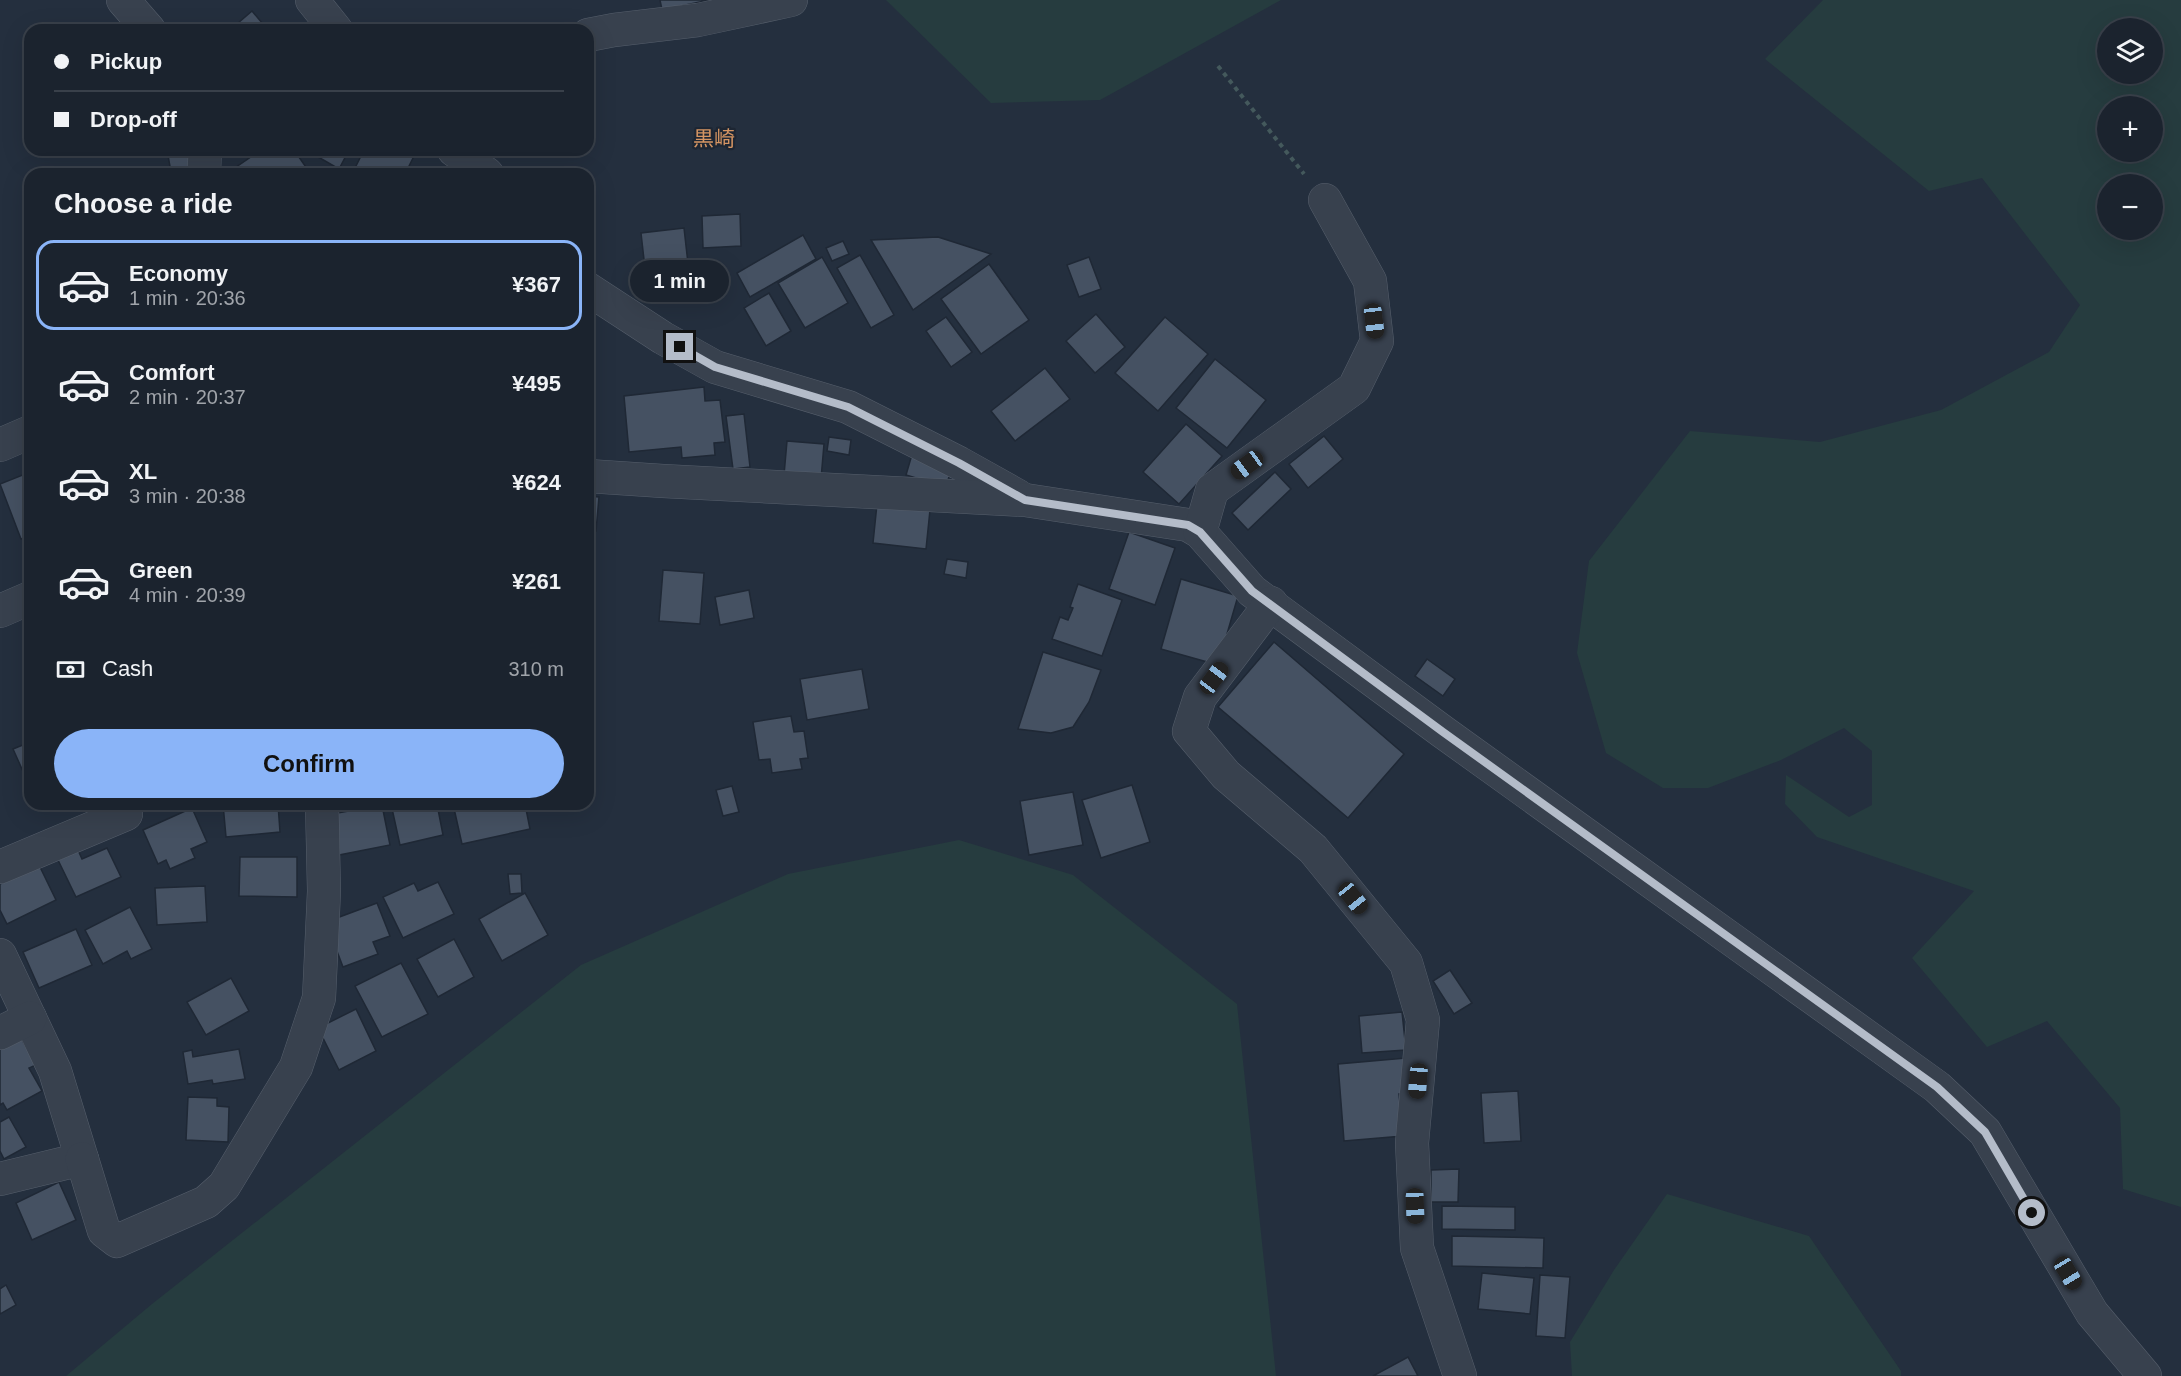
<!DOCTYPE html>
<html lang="en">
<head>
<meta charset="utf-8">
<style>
  body { margin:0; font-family:Helvetica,"Noto Sans JP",sans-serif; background:#242b36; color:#f1f3f6; height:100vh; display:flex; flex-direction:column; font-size:22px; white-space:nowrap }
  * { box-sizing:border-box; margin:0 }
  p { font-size:20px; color:#a0a4aa }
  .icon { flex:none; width:33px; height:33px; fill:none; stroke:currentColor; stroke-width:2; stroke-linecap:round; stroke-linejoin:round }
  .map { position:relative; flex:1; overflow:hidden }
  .details { position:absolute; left:24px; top:168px; width:570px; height:642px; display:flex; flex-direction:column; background:#1b232e; border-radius:18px; box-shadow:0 6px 24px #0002,0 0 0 2px #39404a }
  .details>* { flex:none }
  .hud { position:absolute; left:24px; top:24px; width:570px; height:132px; border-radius:18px; box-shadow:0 6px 24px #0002,0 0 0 2px #39404a; display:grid; align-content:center; height:132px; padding:0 30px; background:#1b232e }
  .tools { position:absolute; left:2097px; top:18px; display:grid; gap:12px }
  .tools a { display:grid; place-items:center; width:66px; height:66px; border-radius:50%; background:#1b232e; box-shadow:0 6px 24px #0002,0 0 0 2px #39404a; font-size:30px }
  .end { position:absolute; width:27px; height:27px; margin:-14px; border:8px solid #b4bcc9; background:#111; box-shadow:0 0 0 3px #111 }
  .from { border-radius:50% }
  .bubble { position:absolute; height:42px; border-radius:21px; background:#1b232e; box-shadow:0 6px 24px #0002,0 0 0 2px #39404a; font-size:20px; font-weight:800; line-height:42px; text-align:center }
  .car { position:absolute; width:18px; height:36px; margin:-18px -9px; border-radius:8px; box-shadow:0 0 4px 2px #0007; background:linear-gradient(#222 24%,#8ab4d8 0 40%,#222 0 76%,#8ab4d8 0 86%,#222 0) }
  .hud b { display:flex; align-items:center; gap:21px; height:57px; font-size:22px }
  .hud b+b { border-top:2px solid #39404a }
  .hud i { width:15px; height:15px; background:#f1f3f6 }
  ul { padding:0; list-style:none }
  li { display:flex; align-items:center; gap:18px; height:90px; margin:0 12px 9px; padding:0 18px; border:3px solid transparent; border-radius:18px }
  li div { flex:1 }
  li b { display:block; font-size:22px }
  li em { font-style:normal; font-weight:800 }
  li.on { border-color:#8ab4f8 }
  li>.icon { width:54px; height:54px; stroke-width:1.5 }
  h2 { padding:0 30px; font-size:27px; line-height:72px }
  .pay { display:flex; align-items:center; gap:15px; height:66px; padding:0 30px; font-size:22px }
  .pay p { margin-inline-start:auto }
  .action { display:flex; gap:12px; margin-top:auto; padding:12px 30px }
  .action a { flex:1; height:69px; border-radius:36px; background:#8ab4f8; color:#111; font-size:24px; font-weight:800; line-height:69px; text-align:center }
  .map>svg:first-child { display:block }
  .green { fill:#263c3f; fill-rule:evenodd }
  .building { fill:#455162; stroke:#1f2835; stroke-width:1.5 }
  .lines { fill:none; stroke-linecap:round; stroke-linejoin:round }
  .street-casing { stroke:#565f6c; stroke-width:34 }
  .path { stroke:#44595c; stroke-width:4; stroke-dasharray:4.5 4.5; stroke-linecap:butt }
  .street { stroke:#38414e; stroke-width:33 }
  .route { stroke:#b4bcc9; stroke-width:8 }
  .labels { text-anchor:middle; stroke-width:4.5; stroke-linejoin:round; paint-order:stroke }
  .quarter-label { font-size:21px; fill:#d59563; stroke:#1d2633 }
</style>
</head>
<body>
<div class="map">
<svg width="2181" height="1376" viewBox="0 0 2181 1376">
  <rect width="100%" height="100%" fill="#242f3e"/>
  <g class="green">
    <polygon points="886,0 1281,0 1100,100 991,103"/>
    <path d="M 1823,0 L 2181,0 L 2181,1207 L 2123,1189 L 2120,1108 L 2047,1021 L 1987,1047 L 1912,958 L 1974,891 L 1817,837 L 1785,804 L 1786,775 L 1849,817 L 1872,805 L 1872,751 L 1844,728 L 1781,760 L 1708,788 L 1663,788 L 1606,753 L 1577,653 L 1589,561 L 1690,431 L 1820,442 L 1941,410 L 2049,352 L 2080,305 L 1982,178 L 1929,191 L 1765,59 ZM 2108,28 L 2152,28 L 2152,74 L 2108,74 ZM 2152,106 L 2152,152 L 2108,152 L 2108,106 ZM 2108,184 L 2152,184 L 2152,230 L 2108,230 Z"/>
    <polygon points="959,840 1073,875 1237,1004 1276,1376 66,1376 152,1304 581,965 788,874"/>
    <polygon points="1667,1194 1809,1236 1901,1371 1901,1376 1572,1376 1570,1342 1614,1270"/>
  </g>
  <g class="building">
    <polygon points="660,0 709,0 662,10"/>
    <polygon points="252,11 268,30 230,30"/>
    <polygon points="88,150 109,150 90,155"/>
    <polygon points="167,150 197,150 200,167 171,172"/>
    <polygon points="261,150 294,150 308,170 302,174 230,174 229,172"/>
    <polygon points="306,150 349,150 339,169"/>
    <polygon points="364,150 417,150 405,174 352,174"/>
    <polygon points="740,214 741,246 703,248 702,216"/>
    <polygon points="684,228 691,290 648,295 641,233"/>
    <polygon points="803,235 816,259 750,297 737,273"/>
    <polygon points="938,237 991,254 913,310 871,240"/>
    <polygon points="843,241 849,254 832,261 826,248"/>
    <polygon points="860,255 894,315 871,328 837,268"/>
    <polygon points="822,257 848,303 805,328 778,283"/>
    <polygon points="1089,257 1101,289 1079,297 1067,265"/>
    <polygon points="989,264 1029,320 981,354 941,299"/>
    <polygon points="769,293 791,331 766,346 744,308"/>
    <polygon points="1096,314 1125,347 1095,373 1066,341"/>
    <polygon points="946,317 972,352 951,367 926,331"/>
    <polygon points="1165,317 1208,354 1158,411 1115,373"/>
    <polygon points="1215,359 1266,400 1227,448 1176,408"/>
    <polygon points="1045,368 1070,399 1015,441 991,411"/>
    <polygon points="704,387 705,401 720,400 725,442 714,443 715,455 682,458 681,447 629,452 624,396"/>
    <polygon points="744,414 750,467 733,469 726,416"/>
    <polygon points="1186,424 1222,456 1179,504 1143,472"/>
    <polygon points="1324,436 1343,459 1308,488 1289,464"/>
    <polygon points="829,437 851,440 849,455 827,451"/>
    <polygon points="787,441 824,444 821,479 784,475"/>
    <polygon points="913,451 953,463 946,487 906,475"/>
    <polygon points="30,472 30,536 21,539 0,484"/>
    <polygon points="1275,472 1291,489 1248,530 1232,513"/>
    <polygon points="588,496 599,497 596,531 589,531 589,539"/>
    <polygon points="877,504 930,510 926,549 873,543"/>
    <polygon points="1129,532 1175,548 1155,605 1109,589"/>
    <polygon points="947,559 968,562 966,578 944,574"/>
    <polygon points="663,570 704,573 700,624 659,621"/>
    <polygon points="1181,579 1238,596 1218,665 1161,649"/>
    <polygon points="1078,584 1122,600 1102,656 1052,639 1060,617 1068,620 1073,608 1070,607"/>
    <polygon points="749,590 754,618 720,625 715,597"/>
    <polygon points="1274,642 1404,754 1348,818 1218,707"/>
    <polygon points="1043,652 1101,670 1089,702 1073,727 1051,733 1018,729"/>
    <polygon points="1427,659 1455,679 1443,696 1415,676"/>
    <polygon points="862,669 869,709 807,720 800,679"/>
    <polygon points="791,716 794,732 804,731 808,758 800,759 802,769 772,773 770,759 759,760 753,722"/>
    <polygon points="30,742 30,787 13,749"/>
    <polygon points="1132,785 1150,842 1101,858 1082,800"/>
    <polygon points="732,786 739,812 723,816 716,790"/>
    <polygon points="1073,792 1083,845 1029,855 1020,801"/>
    <polygon points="223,804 278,804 280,832 226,837"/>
    <polygon points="391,804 437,804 443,835 400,845"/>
    <polygon points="453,804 525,804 530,829 462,844"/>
    <polygon points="382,805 390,845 339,855 332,814"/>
    <polygon points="192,808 207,842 191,849 195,858 170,869 166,860 158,864 143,830"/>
    <polygon points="107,848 121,877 76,897 58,860 78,850 82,859"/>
    <polygon points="240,857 297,857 297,897 239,896"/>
    <polygon points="39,865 56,900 7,924 0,910 0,884"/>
    <polygon points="508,874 521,874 522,893 510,894"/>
    <polygon points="438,882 454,914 403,938 383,897 414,883 418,891"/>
    <polygon points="205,886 207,922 157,925 155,888"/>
    <polygon points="525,893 548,935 502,961 479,919"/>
    <polygon points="377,903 390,936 373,942 378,954 343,967 326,922"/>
    <polygon points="130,907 152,949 131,959 127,951 103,964 85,930"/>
    <polygon points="76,929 92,965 39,988 23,952"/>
    <polygon points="454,939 474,977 438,997 417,959"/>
    <polygon points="401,963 428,1014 382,1037 355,986"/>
    <polygon points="1450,970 1472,1003 1454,1014 1433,981"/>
    <polygon points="231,978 249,1011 206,1035 187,1002"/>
    <polygon points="356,1009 376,1051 339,1070 318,1028"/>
    <polygon points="1402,1012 1406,1050 1362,1053 1359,1016"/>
    <polygon points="21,1038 36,1065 29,1068 42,1091 7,1110 3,1103 0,1105 0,1049"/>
    <polygon points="239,1049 245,1079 213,1084 212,1080 188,1084 183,1052 192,1050 193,1057"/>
    <polygon points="1406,1058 1409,1093 1399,1094 1403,1136 1344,1141 1338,1064"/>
    <polygon points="1518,1091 1521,1141 1484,1143 1481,1093"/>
    <polygon points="188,1097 217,1098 217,1106 229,1107 228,1142 186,1140"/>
    <polygon points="9,1117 26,1147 4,1159 0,1151 0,1122"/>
    <polygon points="1459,1169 1458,1202 1431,1202 1431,1170"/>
    <polygon points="59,1182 76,1220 32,1240 16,1203"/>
    <polygon points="1442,1206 1515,1207 1515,1230 1442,1229"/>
    <polygon points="1452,1236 1544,1238 1543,1268 1452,1266"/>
    <polygon points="1482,1273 1534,1278 1530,1314 1478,1309"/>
    <polygon points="1540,1275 1570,1277 1565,1338 1536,1336"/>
    <polygon points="6,1285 16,1305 0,1314 0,1289"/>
    <polygon points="1408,1357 1418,1376 1373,1376"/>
  </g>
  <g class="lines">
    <defs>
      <g id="street">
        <polyline points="123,0 149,30"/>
        <polyline points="312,0 336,30"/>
        <polyline points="588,35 614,30 698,20 791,0"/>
        <polyline points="454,150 487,174"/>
        <polyline points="204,174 205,150"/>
        <polyline points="588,289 663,338 715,367 848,407 959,463 1018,496"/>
        <polyline points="0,445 30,432"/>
        <polyline points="588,476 663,481 1025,500 1188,525 1200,532 1252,591 1443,732 1937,1087 1985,1132 2092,1313 2145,1376"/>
        <polyline points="1200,532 1212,490 1354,388 1377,341 1370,281 1325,200"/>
        <polyline points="1271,603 1200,697 1189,731 1226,775 1313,849 1406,963 1423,1020 1412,1143 1417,1248 1460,1376"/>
        <polyline points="0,611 30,598"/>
        <polyline points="0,867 126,814 122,804"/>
        <polyline points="0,955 55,1071 82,1159 0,1179"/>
        <polyline points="0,1033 30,1018"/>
        <polyline points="82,1159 104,1231 117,1241 206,1202 224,1186 296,1067 319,998 324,891 322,804"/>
      </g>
    </defs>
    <use href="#street" class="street-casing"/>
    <polyline class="path" points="1218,66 1304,174"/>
    <use href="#street" class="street"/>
  </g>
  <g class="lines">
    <polyline class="route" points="680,347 715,367 848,407 959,463 1025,500 1188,525 1200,532 1252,591 1443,732 1937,1087 1985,1132 2032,1213"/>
  </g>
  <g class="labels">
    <g class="quarter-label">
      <text x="714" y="146">黒崎</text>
    </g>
  </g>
</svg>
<div class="tools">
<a><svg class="icon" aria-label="layers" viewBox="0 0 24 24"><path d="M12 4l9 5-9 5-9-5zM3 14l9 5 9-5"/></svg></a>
<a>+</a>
<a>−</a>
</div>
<i class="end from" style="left:2032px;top:1213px"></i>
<i class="end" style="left:680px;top:347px"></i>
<div class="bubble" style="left:630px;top:260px;width:99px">1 min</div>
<i class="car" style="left:1374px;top:321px;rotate:173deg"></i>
<i class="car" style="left:1247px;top:465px;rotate:234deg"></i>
<i class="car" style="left:1214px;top:678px;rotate:37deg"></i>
<i class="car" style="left:1353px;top:898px;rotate:141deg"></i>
<i class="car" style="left:1418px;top:1081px;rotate:185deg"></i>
<i class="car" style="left:1415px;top:1206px;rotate:178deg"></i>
<i class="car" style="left:2068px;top:1273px;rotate:149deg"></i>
<div class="hud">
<b><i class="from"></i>Pickup</b>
<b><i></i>Drop-off</b>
</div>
<section class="details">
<h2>Choose a ride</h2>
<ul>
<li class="on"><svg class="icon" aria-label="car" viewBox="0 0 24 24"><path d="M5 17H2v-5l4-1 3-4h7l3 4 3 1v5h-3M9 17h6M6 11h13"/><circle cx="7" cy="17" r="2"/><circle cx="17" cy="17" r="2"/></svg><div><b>Economy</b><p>1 min · 20:36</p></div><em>¥367</em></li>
<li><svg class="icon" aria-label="car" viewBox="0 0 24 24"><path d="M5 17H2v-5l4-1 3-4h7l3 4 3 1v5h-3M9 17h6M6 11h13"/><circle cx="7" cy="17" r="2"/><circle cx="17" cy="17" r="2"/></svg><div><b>Comfort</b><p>2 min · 20:37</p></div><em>¥495</em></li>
<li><svg class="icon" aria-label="car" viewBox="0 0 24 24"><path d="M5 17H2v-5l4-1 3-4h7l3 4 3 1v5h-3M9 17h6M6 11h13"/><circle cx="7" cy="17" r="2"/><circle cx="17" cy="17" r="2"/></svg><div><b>XL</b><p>3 min · 20:38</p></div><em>¥624</em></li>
<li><svg class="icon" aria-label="car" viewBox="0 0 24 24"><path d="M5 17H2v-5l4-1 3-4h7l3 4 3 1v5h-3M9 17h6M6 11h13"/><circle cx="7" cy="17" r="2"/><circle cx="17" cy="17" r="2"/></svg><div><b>Green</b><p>4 min · 20:39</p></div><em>¥261</em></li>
</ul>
<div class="pay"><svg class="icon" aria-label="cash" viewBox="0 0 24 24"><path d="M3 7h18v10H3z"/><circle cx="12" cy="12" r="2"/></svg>Cash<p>310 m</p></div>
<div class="action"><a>Confirm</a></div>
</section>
</div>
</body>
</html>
